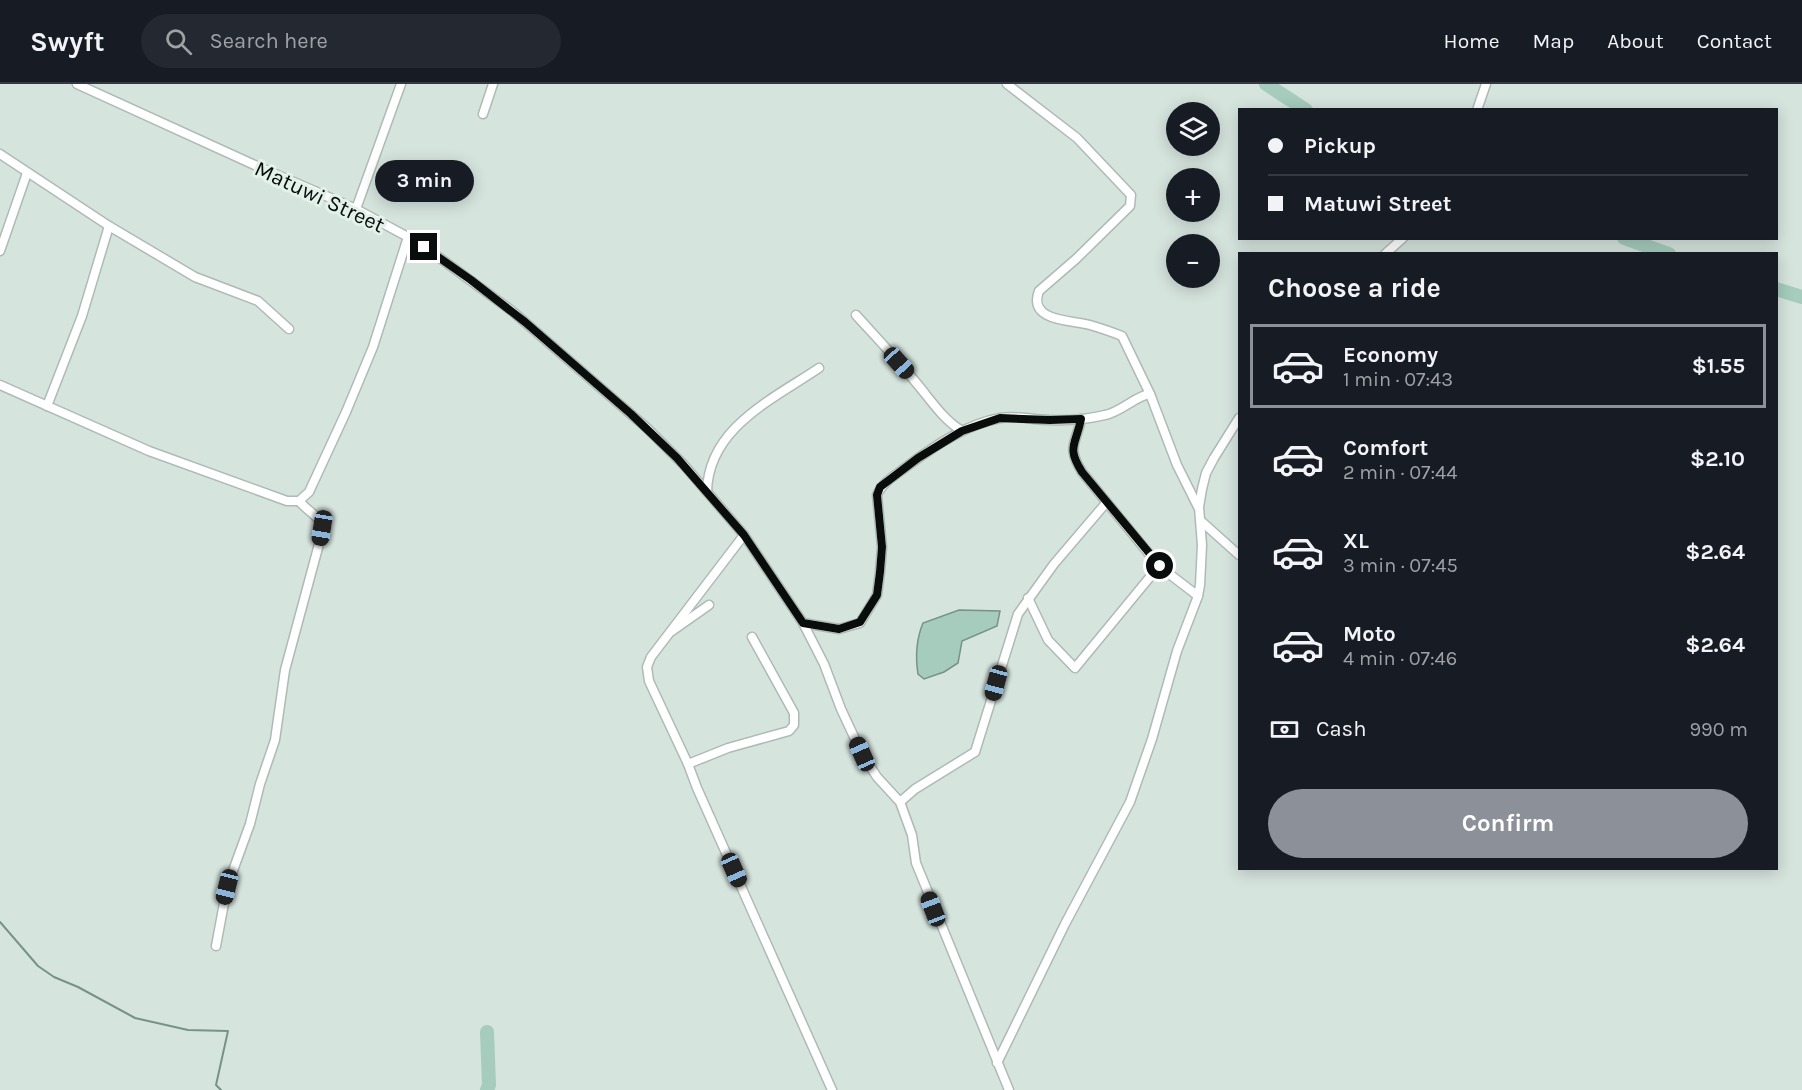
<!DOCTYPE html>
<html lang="en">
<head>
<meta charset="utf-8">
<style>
  body { margin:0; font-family:Karla,sans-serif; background:#242831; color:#f1f3f6; height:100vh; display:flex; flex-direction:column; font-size:22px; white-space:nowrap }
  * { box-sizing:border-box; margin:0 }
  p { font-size:20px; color:#9ea1a6 }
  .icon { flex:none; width:33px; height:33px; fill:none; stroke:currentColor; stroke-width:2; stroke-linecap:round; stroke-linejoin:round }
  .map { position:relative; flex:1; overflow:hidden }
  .panel { position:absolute; left:1238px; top:168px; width:540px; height:618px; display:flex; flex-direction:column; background:#171b24; border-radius:0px; box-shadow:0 3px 15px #0003 }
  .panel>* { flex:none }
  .banner { position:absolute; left:1238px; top:24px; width:540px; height:132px; border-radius:0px; box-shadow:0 3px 15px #0003; display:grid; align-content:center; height:132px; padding:0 30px; background:#171b24 }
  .tools { position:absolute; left:1166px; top:18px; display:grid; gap:12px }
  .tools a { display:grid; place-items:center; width:54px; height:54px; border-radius:50%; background:#171b24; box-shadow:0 3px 15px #0003; font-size:30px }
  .end { position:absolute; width:27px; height:27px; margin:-14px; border:8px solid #090d0b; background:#fff; box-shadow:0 0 0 3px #fff }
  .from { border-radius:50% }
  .bubble { position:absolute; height:42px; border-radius:21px; background:#171b24; box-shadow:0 3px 15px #0003; font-size:20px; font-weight:700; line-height:42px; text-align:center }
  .car { position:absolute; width:18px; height:36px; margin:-18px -9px; border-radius:8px; box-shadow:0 0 4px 2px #0007; background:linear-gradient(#222 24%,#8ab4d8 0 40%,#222 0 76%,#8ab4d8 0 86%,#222 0) }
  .banner b { display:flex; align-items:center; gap:21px; height:57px; font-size:22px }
  .banner b+b { border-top:2px solid #363941 }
  .banner i { width:15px; height:15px; background:#f1f3f6 }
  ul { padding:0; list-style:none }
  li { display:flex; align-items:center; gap:18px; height:84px; margin:0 12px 9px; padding:0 18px; border:3px solid transparent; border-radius:0px }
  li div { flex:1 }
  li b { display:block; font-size:22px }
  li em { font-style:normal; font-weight:700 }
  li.active { border-color:#8c9099 }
  li>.icon { width:54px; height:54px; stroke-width:1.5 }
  h2 { padding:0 30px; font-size:27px; line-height:72px }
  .pay { display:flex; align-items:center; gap:15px; height:66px; padding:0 30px; font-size:22px }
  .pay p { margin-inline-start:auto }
  .action { display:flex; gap:12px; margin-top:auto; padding:12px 30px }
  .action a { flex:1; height:69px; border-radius:36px; background:#8c9099; color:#fff; font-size:24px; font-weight:700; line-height:69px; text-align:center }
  header { display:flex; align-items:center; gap:36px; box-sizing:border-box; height:84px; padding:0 30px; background:#171b24; border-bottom:2px solid #363941 }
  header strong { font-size:28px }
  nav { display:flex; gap:33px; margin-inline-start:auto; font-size:21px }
  .search { width:420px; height:54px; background:#242831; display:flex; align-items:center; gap:15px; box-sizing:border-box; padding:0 21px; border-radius:33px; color:#9ea1a6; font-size:22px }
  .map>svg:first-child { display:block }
  .water { fill:#a5ccbc; stroke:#769387; stroke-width:1.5 }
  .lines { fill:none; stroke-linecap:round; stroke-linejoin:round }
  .stream { stroke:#769387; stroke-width:2 }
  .river { stroke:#a5ccbc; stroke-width:14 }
  .street-casing { stroke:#aebbb5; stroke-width:11 }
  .street { stroke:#fff; stroke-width:8 }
  .route { stroke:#090d0b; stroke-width:8 }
  .labels { text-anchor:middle; stroke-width:6; stroke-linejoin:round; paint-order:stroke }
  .street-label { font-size:22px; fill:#090d0b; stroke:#e3f1eb }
</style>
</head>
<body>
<header>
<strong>Swyft</strong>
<div class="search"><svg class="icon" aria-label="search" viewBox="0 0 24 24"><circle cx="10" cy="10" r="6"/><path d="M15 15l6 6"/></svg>Search here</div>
<nav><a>Home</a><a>Map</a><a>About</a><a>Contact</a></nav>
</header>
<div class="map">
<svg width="1802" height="1006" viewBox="0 0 1802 1006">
  <rect width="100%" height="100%" fill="#d6e4de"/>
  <path class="water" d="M 959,526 L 1000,527 L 997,542 L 962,557 L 958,579 L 944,588 L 924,595 L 918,590 C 915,571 916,556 923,539 Z"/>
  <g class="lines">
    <polyline class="stream" points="0,838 38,882 54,893 78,903 135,934 188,946 228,947 216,1001 221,1006"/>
    <g class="river">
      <polyline points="1266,0 1306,26"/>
      <polyline points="1624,154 1669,170"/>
      <polyline points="1776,205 1802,213"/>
      <polyline points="487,1006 489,1001 487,948"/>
    </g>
    <defs>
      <g id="street">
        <polyline points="77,0 259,83 356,125 408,153 440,174 512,227 648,345 684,381 744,451 803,539 824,580 841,625 862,670 877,693 900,718 912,751 916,779 1009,1006"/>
        <path d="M 1007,0 L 1077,54 L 1131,111 L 1130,122 L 1076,175 L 1039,207 C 1027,238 1073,236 1090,241 C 1100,244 1112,248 1122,252 L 1150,310"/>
        <polyline points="1477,26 1486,0"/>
        <polyline points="483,30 493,0"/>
        <polyline points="0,70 109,142 195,193 258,217 289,245"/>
        <polyline points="356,125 401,0"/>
        <polyline points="0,167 27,89"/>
        <polyline points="1385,170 1403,154"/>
        <path d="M 856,231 C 875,252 895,273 913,295 C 929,313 941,334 962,347"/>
        <polyline points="0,301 149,367 287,417 299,417 309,408 346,328 373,263 408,153"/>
        <polyline points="47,322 82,232 109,142"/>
        <path d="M 1081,335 C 1076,361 1066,362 1082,388 L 1159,482 L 1198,512"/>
        <path d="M 707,408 C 708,344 773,315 819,284"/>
        <polyline points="1201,437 1239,471"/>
        <polyline points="744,451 651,573 647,583 649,597 688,680 697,704 832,1006"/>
        <polyline points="1028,514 1048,556 1075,584 1159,482"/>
        <path d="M 803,539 L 839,545 L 860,539 L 877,511 L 880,488 L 882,463 L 877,411 C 883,397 899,389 910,380 C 936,361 967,340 1000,334 C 1017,331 1033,336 1050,336 C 1068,337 1088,335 1105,331 C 1121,328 1137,311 1150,310 L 1177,381 L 1198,423"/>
        <polyline points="672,547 709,521"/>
        <polyline points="688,680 728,664 789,647 794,641 794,629 752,553"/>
        <polyline points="900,718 915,705 975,668 1018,530 1054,480 1106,419"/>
        <path d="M 216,862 L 227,803 L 250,740 L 260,700 L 275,656 L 285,586 L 319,460 C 324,429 317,437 299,417"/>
        <polyline points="997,979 1065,840 1130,718 1152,655 1177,567 1198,512 1200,501 1202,461 1199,423 1202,405 1206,389 1214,374 1239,334"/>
      </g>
    </defs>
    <use href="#street" class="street-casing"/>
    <use href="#street" class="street"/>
  </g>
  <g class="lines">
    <path class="route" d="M 424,163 L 471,196 L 525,238 L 631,330 L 677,374 L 744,451 L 803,539 L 839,545 L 860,538 L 877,511 L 880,488 L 882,463 L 877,411 L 880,403 L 918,374 L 962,347 L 1000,334 L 1050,336 L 1081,335 C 1076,361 1066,363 1082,388 L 1160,482"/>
  </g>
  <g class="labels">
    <g class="street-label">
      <text transform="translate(320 112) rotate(25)" y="8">Matuwi Street</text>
    </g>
  </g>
</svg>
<div class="tools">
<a><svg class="icon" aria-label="layers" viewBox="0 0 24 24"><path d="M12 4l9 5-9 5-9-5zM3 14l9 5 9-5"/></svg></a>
<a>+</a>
<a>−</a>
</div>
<i class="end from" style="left:1160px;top:482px"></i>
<i class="end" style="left:424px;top:163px"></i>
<div class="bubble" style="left:375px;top:76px;width:99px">3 min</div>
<i class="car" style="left:899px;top:279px;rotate:138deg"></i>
<i class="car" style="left:322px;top:444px;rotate:189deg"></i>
<i class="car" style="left:996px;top:599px;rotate:195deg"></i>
<i class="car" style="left:862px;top:670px;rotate:336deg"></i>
<i class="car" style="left:734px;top:786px;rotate:156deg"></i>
<i class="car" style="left:227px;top:803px;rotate:194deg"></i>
<i class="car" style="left:933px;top:825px;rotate:339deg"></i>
<div class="banner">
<b><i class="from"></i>Pickup</b>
<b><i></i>Matuwi Street</b>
</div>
<section class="panel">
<h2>Choose a ride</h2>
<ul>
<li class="active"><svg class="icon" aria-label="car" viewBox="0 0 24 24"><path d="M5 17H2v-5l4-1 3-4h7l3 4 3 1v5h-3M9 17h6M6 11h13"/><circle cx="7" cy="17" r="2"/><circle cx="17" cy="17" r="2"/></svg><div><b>Economy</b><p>1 min · 07:43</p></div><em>$1.55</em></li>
<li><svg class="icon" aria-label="car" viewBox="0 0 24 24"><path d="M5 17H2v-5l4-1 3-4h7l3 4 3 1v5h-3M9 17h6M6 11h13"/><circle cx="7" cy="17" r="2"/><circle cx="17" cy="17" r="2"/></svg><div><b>Comfort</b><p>2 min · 07:44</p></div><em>$2.10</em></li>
<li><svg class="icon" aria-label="car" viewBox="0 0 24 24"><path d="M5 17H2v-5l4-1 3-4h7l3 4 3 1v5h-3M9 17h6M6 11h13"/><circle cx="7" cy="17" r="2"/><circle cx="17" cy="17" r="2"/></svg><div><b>XL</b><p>3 min · 07:45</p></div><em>$2.64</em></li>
<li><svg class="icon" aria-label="car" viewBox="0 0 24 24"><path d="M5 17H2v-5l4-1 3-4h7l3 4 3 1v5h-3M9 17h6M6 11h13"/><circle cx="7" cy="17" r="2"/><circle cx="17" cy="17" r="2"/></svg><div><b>Moto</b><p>4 min · 07:46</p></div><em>$2.64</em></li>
</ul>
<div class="pay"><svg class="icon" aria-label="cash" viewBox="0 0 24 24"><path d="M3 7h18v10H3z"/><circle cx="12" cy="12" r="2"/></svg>Cash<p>990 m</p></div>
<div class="action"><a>Confirm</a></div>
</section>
</div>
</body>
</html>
